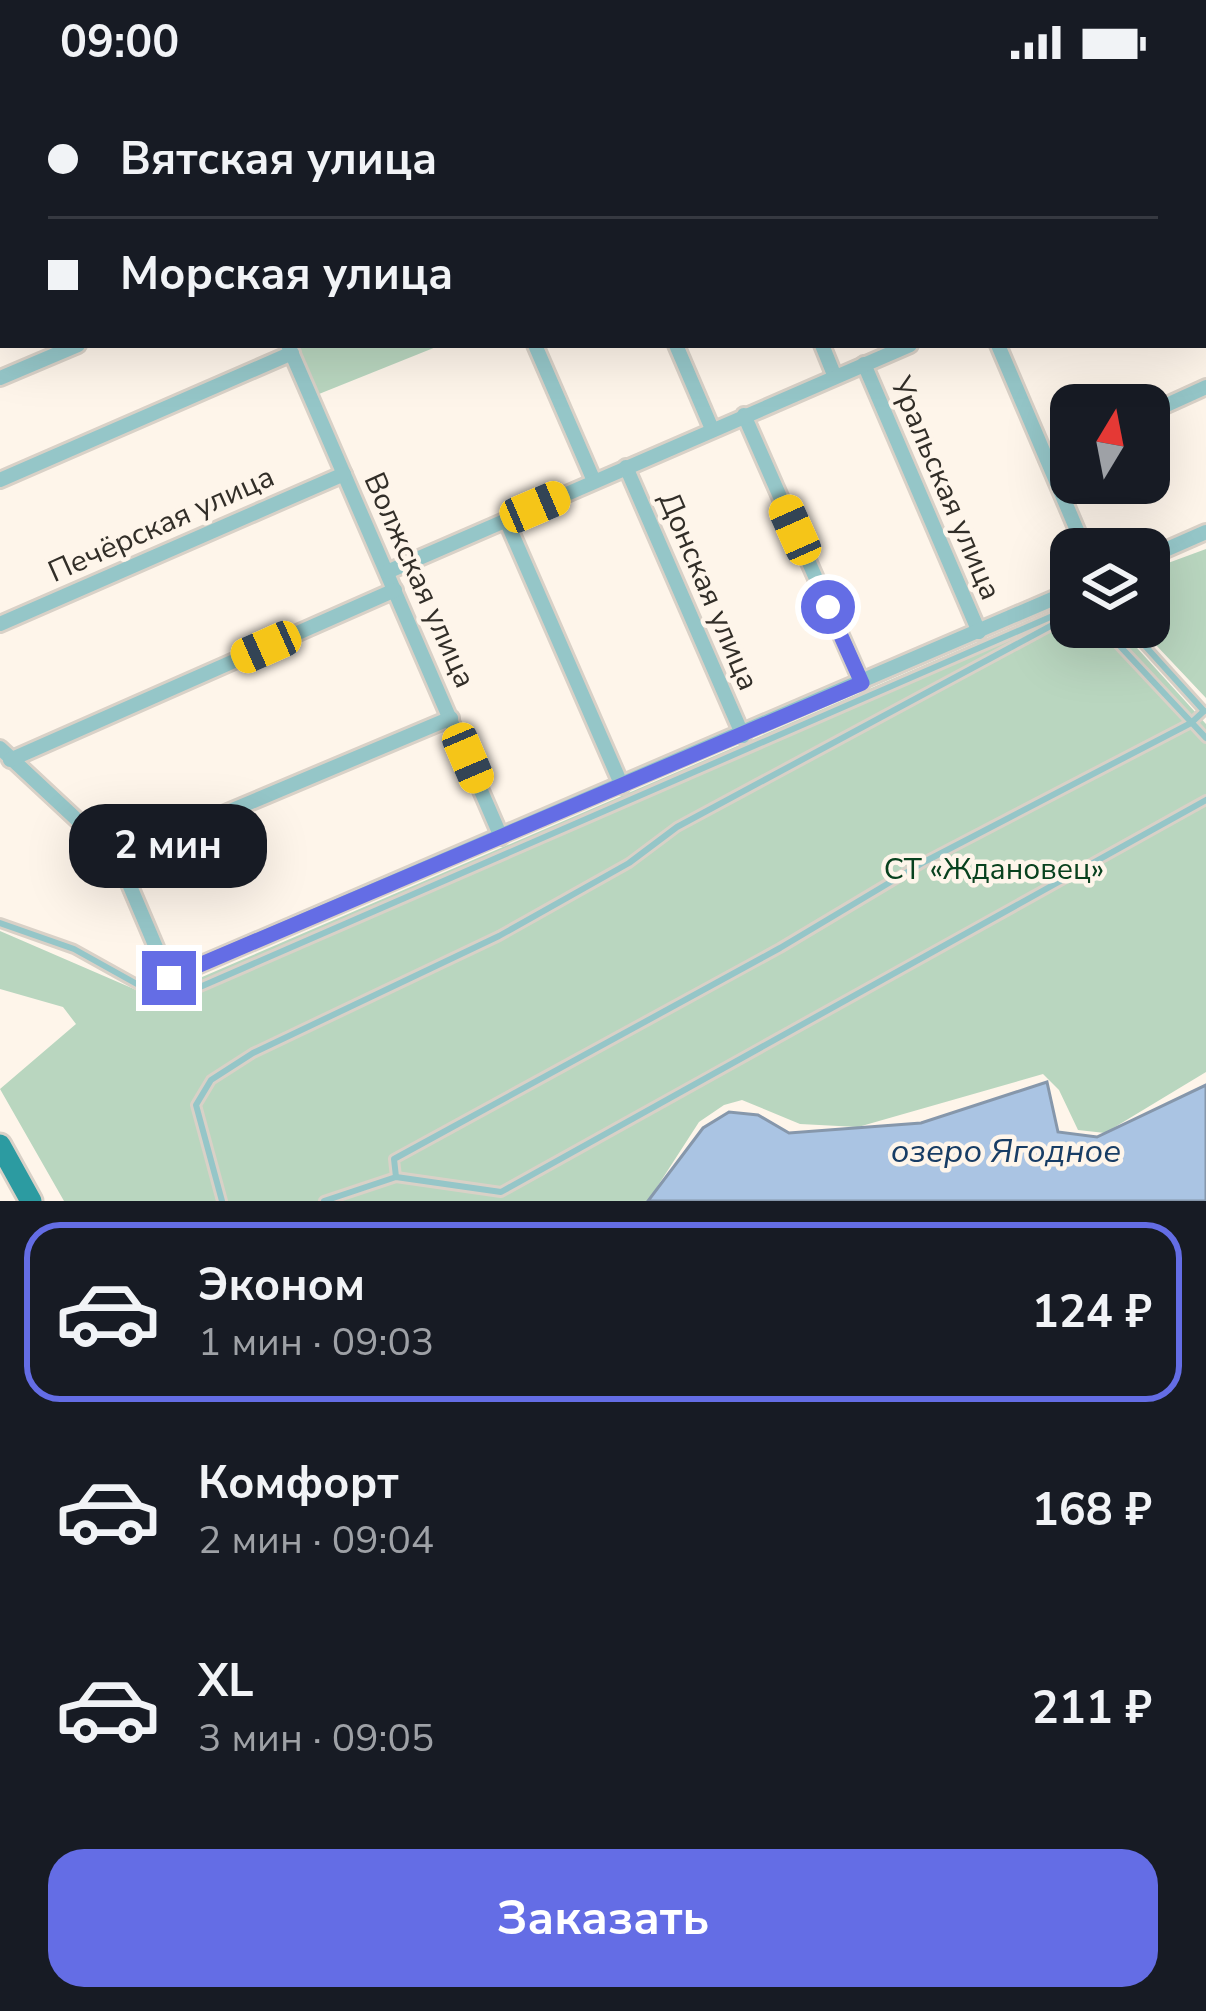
<!DOCTYPE html>
<html lang="ru">
<head>
<meta charset="utf-8">
<style>
  body { margin:0; font-family:"Nunito Sans",sans-serif; background:#242831; color:#f1f3f6; height:100vh; display:flex; flex-direction:column; font-size:45px; white-space:nowrap }
  * { box-sizing:border-box; margin:0 }
  p { font-size:39px; color:#9ea1a6 }
  .icon { flex:none; width:66px; height:66px; fill:none; stroke:currentColor; stroke-width:2; stroke-linecap:round; stroke-linejoin:round }
  .map { position:relative; height:1117px; overflow:hidden }
  .panel { display:flex; flex-direction:column; background:#171b24; flex:1 }
  .panel>* { flex:none }
  .top-card { position:absolute; left:0px; top:0px; width:1206px; height:264px; box-shadow:0 12px 48px #0002; display:grid; align-content:center; height:264px; padding:0 48px; background:#171b24 }
  .needle { width:78px; rotate:10deg }
  .controls { position:absolute; left:1050px; top:300px; display:grid; gap:24px }
  .controls a { display:grid; place-items:center; width:120px; height:120px; border-radius:24px; background:#171b24; box-shadow:0 12px 48px #0002; font-size:60px }
  .end { position:absolute; width:54px; height:54px; margin:-27px; border:15px solid #646de5; background:#fff; box-shadow:0 0 0 6px #fff }
  .from { border-radius:50% }
  .bubble { position:absolute; height:84px; border-radius:36px; background:#171b24; box-shadow:0 12px 48px #0002; font-size:39px; font-weight:700; line-height:84px; text-align:center }
  .car { position:absolute; width:36px; height:72px; margin:-36px -18px; border-radius:15px; box-shadow:0 0 9px 3px #0007; background:linear-gradient(#f5c518 24%,#345 0 40%,#f5c518 0 76%,#345 0 86%,#f5c518 0) }
  .top-card b { display:flex; align-items:center; gap:42px; height:114px; font-size:45px }
  .top-card b+b { border-top:3px solid #363941 }
  .top-card i { width:30px; height:30px; background:#f1f3f6 }
  ul { padding:21px 0 0; list-style:none }
  li { display:flex; align-items:center; gap:36px; height:180px; margin:0 24px 18px; padding:0 24px; border:6px solid transparent; border-radius:36px }
  li div { flex:1 }
  li b { display:block; font-size:45px }
  li em { font-style:normal; font-weight:700 }
  li.current { border-color:#646de5 }
  li>.icon { width:108px; height:108px; stroke-width:1.5 }
  .action { display:flex; gap:24px; margin-top:auto; padding:24px 48px }
  .action a { flex:1; height:138px; border-radius:36px; background:#646de5; color:#fff; font-size:48px; font-weight:700; line-height:138px; text-align:center }
  .status { display:flex; justify-content:space-between; align-items:center; height:84px; padding:0 60px; background:#171b24; direction:ltr }
  .status svg { height:33px; fill:currentColor }
  .map>svg:first-child { display:block }
  .green { fill:#b9d6bf }
  .water { fill:#aac4e3; stroke:#8697ab; stroke-width:3 }
  .lines { fill:none; stroke-linecap:round; stroke-linejoin:round }
  .lane-casing { stroke:#d9d1c7; stroke-width:12 }
  .street-casing { stroke:#d9d1c7; stroke-width:20 }
  .primary-casing { stroke:#d9d1c7; stroke-width:27 }
  .lane { stroke:#95c6c8; stroke-width:6 }
  .street { stroke:#95c6c8; stroke-width:14 }
  .primary { stroke:#2c9ba1; stroke-width:21 }
  .route { stroke:#646de5; stroke-width:15 }
  .labels { text-anchor:middle; stroke-width:9; stroke-linejoin:round; paint-order:stroke }
  .street-label { font-size:30px; fill:#322e28; stroke:#fef5ea }
  .park-label { font-size:30px; fill:#08411e; stroke:#fef5ea }
  .water-label { font-size:33px; font-style:italic; fill:#183d65; stroke:#fef5ea }
</style>
</head>
<body>
<div class="status"><b>09:00</b><svg viewBox="0 0 49 12"><path d="M0 12V9h3v3zM5 12V6h3v6zM10 12V3h3v9zM15 12V0h3v12zM26 1h20v11H26zM47 4h2v5h-2z"/></svg></div>
<div class="map">
<svg width="1206" height="1117" viewBox="0 0 1206 1117">
  <rect width="100%" height="100%" fill="#fef5ea"/>
  <g class="green">
    <polygon points="294,261 441,261 314,312"/>
    <polygon points="1206,465 1206,614 1139,543 1149,543 1149,486"/>
    <polygon points="1071,518 1071,543 1118,543 1206,640 1206,988 1105,1049 1078,1046 1059,1006 1043,990 858,1043 800,1040 742,1016 724,1021 699,1038 648,1117 64,1117 0,1005 76,940 63,923 0,905 0,847 141,908 144,918"/>
  </g>
  <polygon class="water" points="1047,998 1058,1048 1097,1053 1206,1001 1206,1117 648,1117 703,1044 729,1028 758,1031 789,1049 921,1039"/>
  <g class="lines">
    <defs>
      <g id="lane">
        <polyline points="403,0 404,3"/>
        <polyline points="452,0 453,3"/>
        <polyline points="370,3 374,0"/>
        <polyline points="1102,543 1206,654"/>
        <polyline points="1128,543 1204,627"/>
        <polyline points="0,839 74,865 153,909 177,913 1071,524"/>
        <polyline points="396,1093 394,1075 780,864 924,778 1191,639 1204,627"/>
        <polyline points="222,1117 196,1021 211,996 253,969 499,852 629,779 677,743 1071,531"/>
        <polyline points="324,1117 396,1093 501,1108 1206,716"/>
      </g>
      <g id="street">
        <polyline points="171,0 173,3"/>
        <polyline points="590,0 591,3"/>
        <polyline points="708,0 710,3"/>
        <polyline points="848,0 849,3"/>
        <polyline points="988,0 989,3"/>
        <polyline points="1152,0 1155,3"/>
        <polyline points="127,3 134,0"/>
        <polyline points="685,3 692,0"/>
        <polyline points="1203,50 1206,53"/>
        <polyline points="0,57 3,56"/>
        <polyline points="1203,161 1206,160"/>
        <polyline points="0,201 3,200"/>
        <polyline points="288,261 501,753"/>
        <polyline points="535,261 594,397"/>
        <polyline points="676,261 712,345"/>
        <polyline points="822,261 835,293"/>
        <polyline points="998,261 1085,465"/>
        <polyline points="864,280 979,548"/>
        <polyline points="0,294 78,261"/>
        <polyline points="1149,329 1206,303"/>
        <polyline points="744,331 862,599"/>
        <polyline points="1047,375 1071,364"/>
        <polyline points="626,383 743,652"/>
        <polyline points="0,396 292,269"/>
        <polyline points="506,436 622,702"/>
        <polyline points="1149,473 1206,448"/>
        <polyline points="387,488 910,261"/>
        <polyline points="0,540 344,390"/>
        <polyline points="0,664 118,774 169,894 1071,507"/>
        <polyline points="10,676 395,506"/>
        <polyline points="118,774 451,634"/>
      </g>
      <polyline id="primary" points="0,1061 31,1117"/>
    </defs>
    <use href="#lane" class="lane-casing"/>
    <use href="#street" class="street-casing"/>
    <use href="#primary" class="primary-casing"/>
    <use href="#lane" class="lane"/>
    <use href="#street" class="street"/>
    <use href="#primary" class="primary"/>
  </g>
  <g class="lines">
    <polyline class="route" points="169,894 862,599 828,523"/>
  </g>
  <g class="labels">
    <g class="street-label">
      <text transform="translate(946 404) rotate(67)" y="10">Уральская улица</text>
      <text transform="translate(161 440) rotate(-24)" y="10">Печёрская улица</text>
      <text transform="translate(420 496) rotate(66)" y="10">Волжская улица</text>
      <text transform="translate(709 507) rotate(67)" y="10">Донская улица</text>
    </g>
    <g class="park-label">
      <text x="994" y="795">СТ «Ждановец»</text>
    </g>
    <g class="water-label">
      <text x="1006" y="1078">озеро Ягодное</text>
    </g>
  </g>
</svg>
<div class="controls">
<a><svg class="needle" viewBox="-14 -14 28 28"><path d="M0-13l5 13h-10z" fill="#e53935"/><path d="M0 13l5-13h-10z" fill="#9ea1a6"/></svg></a>
<a><svg class="icon" aria-label="layers" viewBox="0 0 24 24"><path d="M12 4l9 5-9 5-9-5zM3 14l9 5 9-5"/></svg></a>
</div>
<i class="end from" style="left:828px;top:523px"></i>
<i class="end" style="left:169px;top:894px"></i>
<div class="bubble" style="left:69px;top:720px;width:198px">2 мин</div>
<i class="car" style="left:535px;top:423px;rotate:67deg"></i>
<i class="car" style="left:795px;top:446px;rotate:336deg"></i>
<i class="car" style="left:266px;top:563px;rotate:246deg"></i>
<i class="car" style="left:468px;top:674px;rotate:157deg"></i>
<div class="top-card">
<b><i class="from"></i>Вятская улица</b>
<b><i></i>Морская улица</b>
</div>
</div>
<section class="panel">
<ul>
<li class="current"><svg class="icon" aria-label="car" viewBox="0 0 24 24"><path d="M5 17H2v-5l4-1 3-4h7l3 4 3 1v5h-3M9 17h6M6 11h13"/><circle cx="7" cy="17" r="2"/><circle cx="17" cy="17" r="2"/></svg><div><b>Эконом</b><p>1 мин · 09:03</p></div><em>124 ₽</em></li>
<li><svg class="icon" aria-label="car" viewBox="0 0 24 24"><path d="M5 17H2v-5l4-1 3-4h7l3 4 3 1v5h-3M9 17h6M6 11h13"/><circle cx="7" cy="17" r="2"/><circle cx="17" cy="17" r="2"/></svg><div><b>Комфорт</b><p>2 мин · 09:04</p></div><em>168 ₽</em></li>
<li><svg class="icon" aria-label="car" viewBox="0 0 24 24"><path d="M5 17H2v-5l4-1 3-4h7l3 4 3 1v5h-3M9 17h6M6 11h13"/><circle cx="7" cy="17" r="2"/><circle cx="17" cy="17" r="2"/></svg><div><b>XL</b><p>3 мин · 09:05</p></div><em>211 ₽</em></li>
</ul>
<div class="action"><a>Заказать</a></div>
</section>
</body>
</html>
